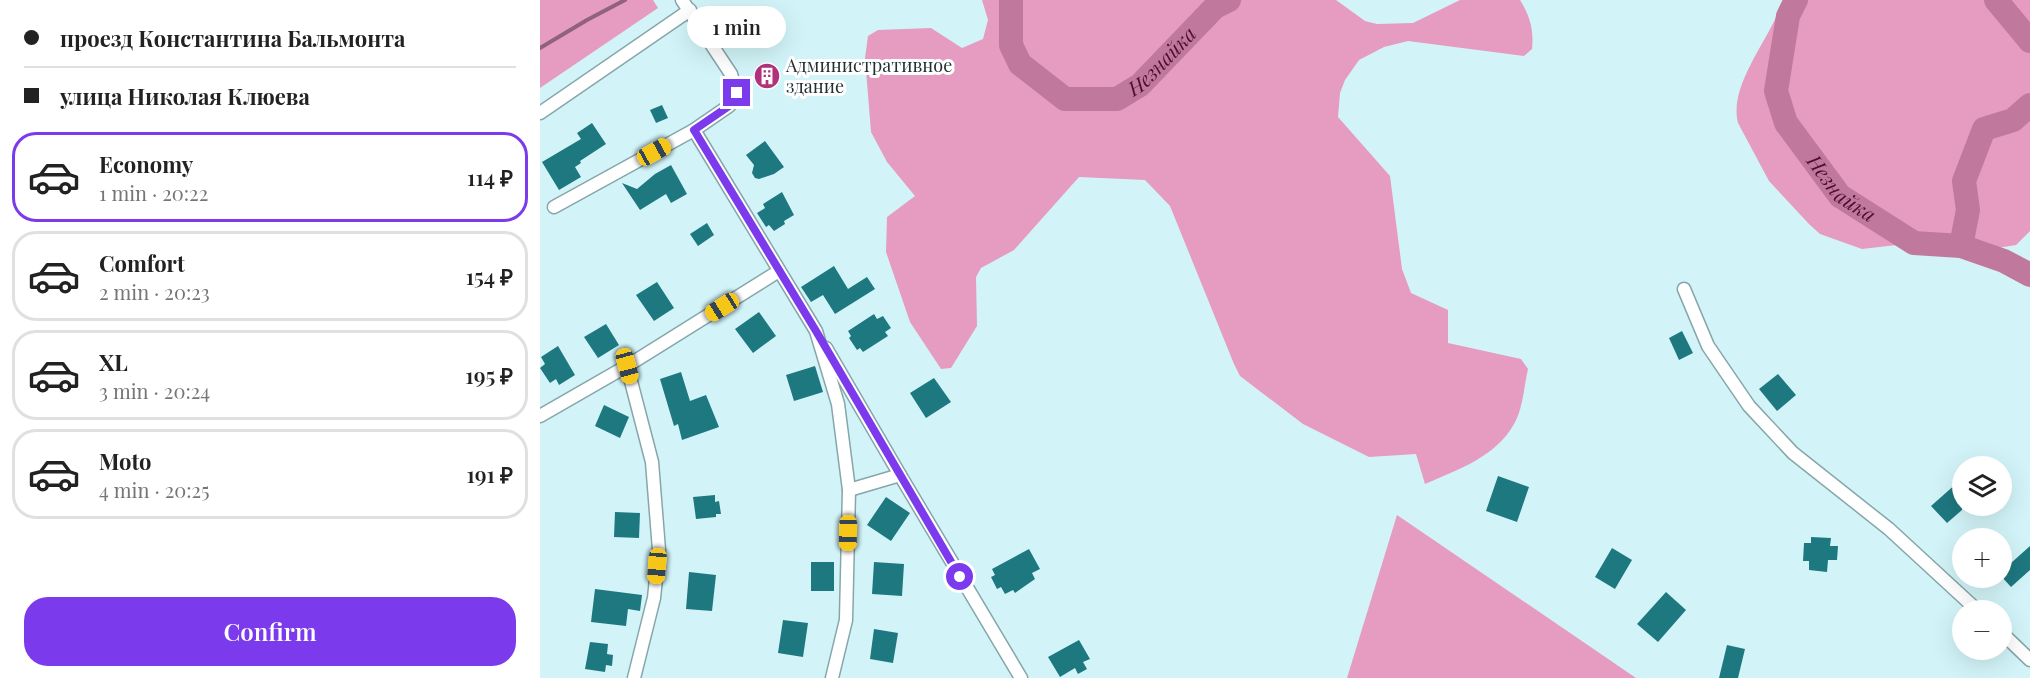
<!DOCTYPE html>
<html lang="en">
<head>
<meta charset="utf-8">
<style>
  body { margin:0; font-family:"Playfair Display",serif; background:#f2f2f2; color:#222; height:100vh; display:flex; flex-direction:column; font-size:22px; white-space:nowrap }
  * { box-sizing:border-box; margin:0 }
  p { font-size:20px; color:#767676 }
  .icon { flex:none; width:33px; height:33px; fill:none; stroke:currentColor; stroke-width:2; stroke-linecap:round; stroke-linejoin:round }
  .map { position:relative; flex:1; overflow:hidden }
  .drawer { display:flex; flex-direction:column; background:#fff; width:540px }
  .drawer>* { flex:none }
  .guide { display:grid; align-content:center; height:132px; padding:0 24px; background:#fff }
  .tools { position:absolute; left:1412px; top:456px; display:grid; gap:12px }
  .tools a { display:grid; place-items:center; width:60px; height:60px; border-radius:50%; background:#fff; box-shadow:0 6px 24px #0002; font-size:30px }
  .end { position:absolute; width:27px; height:27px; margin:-14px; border:8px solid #7c3aed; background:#fff; box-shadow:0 0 0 3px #fff }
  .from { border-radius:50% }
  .bubble { position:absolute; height:42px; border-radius:21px; background:#fff; box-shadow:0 6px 24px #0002; font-size:20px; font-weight:600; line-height:42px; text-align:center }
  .car { position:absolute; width:18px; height:36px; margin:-18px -9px; border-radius:8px; box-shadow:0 0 4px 2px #0007; background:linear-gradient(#f5c518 24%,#345 0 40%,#f5c518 0 76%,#345 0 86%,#f5c518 0) }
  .guide b { display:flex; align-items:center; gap:21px; height:57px; font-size:22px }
  .guide b+b { border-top:2px solid #e0e0e0 }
  .guide i { width:15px; height:15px; background:#222 }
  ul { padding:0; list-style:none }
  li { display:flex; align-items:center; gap:18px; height:90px; margin:0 12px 9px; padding:0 12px; border:3px solid #e0e0e0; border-radius:24px }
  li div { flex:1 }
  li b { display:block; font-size:22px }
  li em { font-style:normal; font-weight:600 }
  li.current { border-color:#7c3aed }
  li>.icon { width:54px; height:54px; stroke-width:1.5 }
  .cta { display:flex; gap:12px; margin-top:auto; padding:12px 24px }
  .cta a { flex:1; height:69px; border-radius:24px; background:#7c3aed; color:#fff; font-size:24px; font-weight:600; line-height:69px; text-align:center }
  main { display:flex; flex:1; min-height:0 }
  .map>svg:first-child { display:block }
  .forest { fill:#e69bc0 }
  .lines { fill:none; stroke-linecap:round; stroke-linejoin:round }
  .stream { stroke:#91627c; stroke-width:4 }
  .river { stroke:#c0789c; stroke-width:24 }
  .building { fill:#1e7880 }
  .minor-casing { stroke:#86a6aa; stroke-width:15 }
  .minor { stroke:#fff; stroke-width:12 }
  .route { stroke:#7c3aed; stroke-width:8 }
  .labels { text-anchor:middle; stroke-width:6; stroke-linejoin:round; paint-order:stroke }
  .poi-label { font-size:18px; fill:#233031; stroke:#fff; text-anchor:start }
  .water-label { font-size:20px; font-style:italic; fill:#4e0c34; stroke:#fff }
</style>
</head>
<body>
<main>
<section class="drawer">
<div class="guide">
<b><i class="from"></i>проезд Константина Бальмонта</b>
<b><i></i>улица Николая Клюева</b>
</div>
<ul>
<li class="current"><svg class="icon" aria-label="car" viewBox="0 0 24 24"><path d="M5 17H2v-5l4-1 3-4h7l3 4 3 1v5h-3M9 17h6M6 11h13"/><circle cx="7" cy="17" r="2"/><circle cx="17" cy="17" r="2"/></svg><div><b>Economy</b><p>1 min · 20:22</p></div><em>114 ₽</em></li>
<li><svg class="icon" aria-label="car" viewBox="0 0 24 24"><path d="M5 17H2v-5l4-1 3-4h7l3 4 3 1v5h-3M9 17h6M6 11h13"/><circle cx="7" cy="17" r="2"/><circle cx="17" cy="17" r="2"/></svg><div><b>Comfort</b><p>2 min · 20:23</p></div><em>154 ₽</em></li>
<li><svg class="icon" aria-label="car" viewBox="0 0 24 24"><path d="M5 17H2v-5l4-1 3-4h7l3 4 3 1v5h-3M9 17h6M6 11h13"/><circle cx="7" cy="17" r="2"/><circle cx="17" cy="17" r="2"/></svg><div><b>XL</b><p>3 min · 20:24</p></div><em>195 ₽</em></li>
<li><svg class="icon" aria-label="car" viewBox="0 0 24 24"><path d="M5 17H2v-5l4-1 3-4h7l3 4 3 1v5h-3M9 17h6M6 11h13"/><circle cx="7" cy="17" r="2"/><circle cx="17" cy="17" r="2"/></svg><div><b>Moto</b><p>4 min · 20:25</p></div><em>191 ₽</em></li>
</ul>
<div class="cta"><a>Confirm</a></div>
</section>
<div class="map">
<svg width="1490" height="678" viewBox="0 0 1490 678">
  <rect width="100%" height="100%" fill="#d2f4f8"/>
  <g class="forest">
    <polygon points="0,0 113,0 118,8 0,88"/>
    <path d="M 442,0 L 796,0 L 825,21 L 837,24 L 873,23 L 920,0 L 980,0 C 990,16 994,30 992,49 L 984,56 L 868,41 L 844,47 L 819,60 L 805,80 L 800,93 L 798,117 L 850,176 L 862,269 L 871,293 L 908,310 L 908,343 L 981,359 L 988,369 C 984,386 983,409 974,424 C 956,457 917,470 885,484 L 876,454 L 829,457 L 763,424 L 700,376 L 694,364 L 630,206 L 605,180 L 539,177 L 474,250 L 441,268 L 436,277 L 437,326 L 411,368 L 401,369 L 370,322 L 346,252 L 347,217 L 375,196 L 347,162 L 331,132 L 325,58 L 328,36 L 338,30 L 391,28 L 422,48 L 443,39 L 448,20 Z"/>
    <path d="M 1243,0 L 1490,0 L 1490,231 L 1476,245 L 1421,254 L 1374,243 L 1322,249 L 1280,234 L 1269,224 L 1229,181 L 1198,123 C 1188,84 1232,37 1243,0 Z"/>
    <polygon points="857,515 1096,678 807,678"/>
  </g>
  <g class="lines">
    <polyline class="stream" points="0,48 47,20 85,0"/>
    <g class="river">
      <path id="s1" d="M 471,0 L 471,45 L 480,64 L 525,99 L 577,99 L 600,85 L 675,7 L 689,0"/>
      <path id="s2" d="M 1256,0 L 1248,16 L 1236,91 L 1246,123 L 1300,196 L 1374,243 L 1421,246 L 1464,261 L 1490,275"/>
      <polyline points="1456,0 1490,41"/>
      <polyline points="1421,246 1428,210 1424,181 1444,129 1473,120 1490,105"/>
    </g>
  </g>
  <g class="building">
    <polygon points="227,64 238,82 227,88 217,70"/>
    <polygon points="122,105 128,118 116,123 110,110"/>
    <polygon points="52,123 66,144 40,161 41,163 35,167 41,177 19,190 2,162 41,139 37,133"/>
    <polygon points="225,141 244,167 234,174 219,179 215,178 212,173 214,165 206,155"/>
    <polygon points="131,165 147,194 131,203 126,194 100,210 82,183 97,189 115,174"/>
    <polygon points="242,192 254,215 244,221 245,224 234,231 229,225 226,227 217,213 225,208 223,204"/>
    <polygon points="167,223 174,235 158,246 150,234"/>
    <polygon points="294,266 308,289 327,277 335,289 295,314 283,295 271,302 261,287"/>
    <polygon points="117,282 134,308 114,321 96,295"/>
    <polygon points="219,312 236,336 213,353 195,329"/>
    <polygon points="334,314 337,319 343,316 351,328 345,332 348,336 323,352 320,348 317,350 309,338 311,336 308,331"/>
    <polygon points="66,324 79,345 58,358 44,337"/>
    <polygon points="1142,331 1153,353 1139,360 1129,338"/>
    <polygon points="18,346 35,375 19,385 16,379 10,383 0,368 5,364 1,357"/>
    <polygon points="275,366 283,392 254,401 246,375"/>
    <polygon points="141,372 150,401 166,395 179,427 142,440 138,424 134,426 120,379"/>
    <polygon points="1238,374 1256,395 1237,411 1219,389"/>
    <polygon points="394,378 411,402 386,418 370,393"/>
    <polygon points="64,405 89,417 80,438 55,426"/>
    <polygon points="958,476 989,487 977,522 946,511"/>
    <polygon points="1417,483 1422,488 1422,510 1407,523 1391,506"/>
    <polygon points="175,495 175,502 179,501 181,514 176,514 176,517 156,519 153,497"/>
    <polygon points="346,497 370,513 351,541 327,525"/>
    <polygon points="75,512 100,513 99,538 74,537"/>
    <polygon points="1271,537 1291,538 1290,546 1298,546 1297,560 1288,560 1287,572 1269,570 1269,561 1263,561 1264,543 1271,543"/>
    <polygon points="1490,546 1490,570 1471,587 1461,576 1461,572"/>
    <polygon points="1072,548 1092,560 1075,589 1055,577"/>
    <polygon points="489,549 500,569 492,573 495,579 475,593 473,590 465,594 461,587 457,589 451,577 455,575 452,569"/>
    <rect x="271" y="562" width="23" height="29"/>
    <polygon points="334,562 364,564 362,596 332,594"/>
    <polygon points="149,572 176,575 172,611 146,609"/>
    <polygon points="55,589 102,595 100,611 88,609 86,626 51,622"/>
    <polygon points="1126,592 1146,610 1118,642 1097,624"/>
    <polygon points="243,620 268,623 263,657 238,653"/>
    <polygon points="334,629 358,633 353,663 330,659"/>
    <polygon points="539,640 550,659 543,662 547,669 538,674 535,668 520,677 508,657"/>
    <polygon points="50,642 68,644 67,654 73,655 72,666 66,665 65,672 45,669"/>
    <polygon points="1187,645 1205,649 1198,678 1179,678"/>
  </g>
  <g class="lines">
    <defs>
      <g id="minor">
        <polyline points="142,0 191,74 197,94 189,106 154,130 276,331 298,404 309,490 306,620 292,678"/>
        <polyline points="0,113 150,10"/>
        <polyline points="14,207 154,130"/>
        <polyline points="1144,289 1168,346 1209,406 1253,453 1349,529 1437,610"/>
        <polyline points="286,348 360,475 481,678"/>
        <polyline points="87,366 112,462 119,550 114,598 94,678"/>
        <polyline points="0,416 87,366 239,271"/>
        <polyline points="309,490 360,475"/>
        <polyline points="1461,632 1490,660"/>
      </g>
    </defs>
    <use href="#minor" class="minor-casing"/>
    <use href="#minor" class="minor"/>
  </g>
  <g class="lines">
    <polyline class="route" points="197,93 189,106 154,130 276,331 420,577"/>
  </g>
  <defs>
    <symbol id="building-disc" viewBox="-11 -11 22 22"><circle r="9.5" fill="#b1317d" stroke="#fff"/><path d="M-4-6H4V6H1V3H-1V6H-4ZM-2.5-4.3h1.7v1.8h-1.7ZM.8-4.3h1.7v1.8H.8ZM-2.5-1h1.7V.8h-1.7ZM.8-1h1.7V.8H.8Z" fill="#fff"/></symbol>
  </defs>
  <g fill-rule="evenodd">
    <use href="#building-disc" x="212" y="61" width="30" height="30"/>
  </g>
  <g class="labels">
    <g class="poi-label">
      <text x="246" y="72">Административное<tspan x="246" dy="21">здание</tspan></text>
    </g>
    <g class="water-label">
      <text dy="7" stroke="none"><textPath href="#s1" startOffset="234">Незнайка</textPath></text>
      <text dy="7" stroke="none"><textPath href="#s2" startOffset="214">Незнайка</textPath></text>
    </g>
  </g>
</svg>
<div class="tools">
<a><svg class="icon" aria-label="layers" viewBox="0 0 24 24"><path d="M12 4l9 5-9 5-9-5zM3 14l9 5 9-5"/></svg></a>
<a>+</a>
<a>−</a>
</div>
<i class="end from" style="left:420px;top:577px"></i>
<i class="end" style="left:197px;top:93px"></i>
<div class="bubble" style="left:147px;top:6px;width:99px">1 min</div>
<i class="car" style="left:114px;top:152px;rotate:61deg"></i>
<i class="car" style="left:182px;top:307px;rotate:238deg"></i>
<i class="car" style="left:87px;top:366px;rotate:165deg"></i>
<i class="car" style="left:308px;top:533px;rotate:181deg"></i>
<i class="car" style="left:117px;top:566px;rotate:185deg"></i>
</div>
</main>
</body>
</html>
